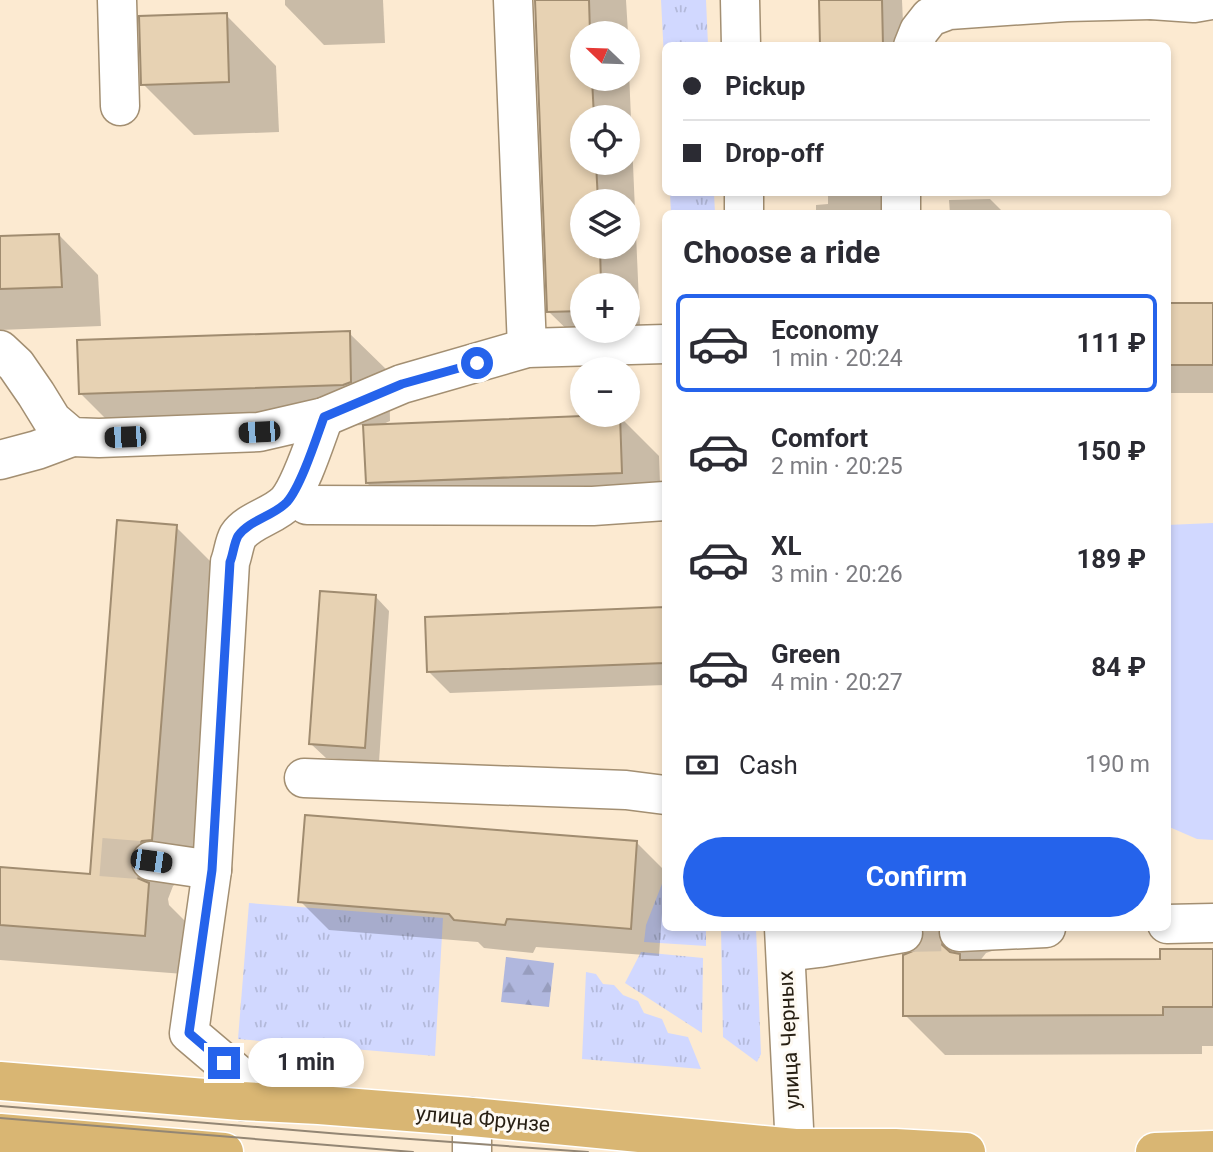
<!DOCTYPE html>
<html lang="en">
<head>
<meta charset="utf-8">
<style>
  body { margin:0; font-family:Roboto,sans-serif; background:#f7f7f7; color:#2b2b33; height:100vh; display:flex; flex-direction:column; font-size:26px; white-space:nowrap }
  * { box-sizing:border-box; margin:0 }
  p { font-size:23px; color:#7c7c81 }
  .icon { flex:none; width:38px; height:38px; fill:none; stroke:currentColor; stroke-width:2; stroke-linecap:round; stroke-linejoin:round }
  .map { position:relative; flex:1; overflow:hidden }
  .details { position:absolute; left:662px; top:210px; width:509px; height:721px; display:flex; flex-direction:column; background:#fff; border-radius:10px; box-shadow:0 4px 10px #0003 }
  .details>* { flex:none }
  .guide { position:absolute; left:662px; top:42px; width:509px; height:154px; border-radius:10px; box-shadow:0 4px 10px #0003; display:grid; align-content:center; height:154px; padding:0 21px; background:#fff }
  .needle { width:46px; rotate:293deg }
  .buttons { position:absolute; left:570px; top:21px; display:grid; gap:14px }
  .buttons a { display:grid; place-items:center; width:70px; height:70px; border-radius:50%; background:#fff; box-shadow:0 4px 10px #0003; font-size:35px }
  .end { position:absolute; width:32px; height:32px; margin:-16px; border:9px solid #2563eb; background:#fff; box-shadow:0 0 0 4px #fff }
  .from { border-radius:50% }
  .bubble { position:absolute; height:49px; border-radius:24px; background:#fff; box-shadow:0 4px 10px #0003; font-size:23px; font-weight:700; line-height:49px; text-align:center }
  .car { position:absolute; width:21px; height:42px; margin:-21px -10px; border-radius:9px; box-shadow:0 0 5px 2px #0007; background:linear-gradient(#222 24%,#8ab4d8 0 40%,#222 0 76%,#8ab4d8 0 86%,#222 0) }
  .guide b { display:flex; align-items:center; gap:24px; height:66px; font-size:26px }
  .guide b+b { border-top:2px solid #e1e1e2 }
  .guide i { width:18px; height:18px; background:#2b2b33 }
  ul { padding:0; list-style:none }
  li { display:flex; align-items:center; gap:21px; height:98px; margin:0 14px 10px; padding:0 7px; border:4px solid transparent; border-radius:10px }
  li div { flex:1 }
  li b { display:block; font-size:26px }
  li em { font-style:normal; font-weight:700 }
  li.active { border-color:#2563eb }
  li>.icon { width:63px; height:63px; stroke-width:1.5 }
  h2 { padding:0 21px; font-size:32px; line-height:84px }
  .pay { display:flex; align-items:center; gap:18px; height:77px; padding:0 21px; font-size:26px }
  .pay p { margin-inline-start:auto }
  .button { display:flex; gap:14px; margin-top:auto; padding:14px 21px }
  .button a { flex:1; height:80px; border-radius:42px; background:#2563eb; color:#fff; font-size:28px; font-weight:700; line-height:80px; text-align:center }
  .map>svg:first-child { display:block }
  .grass { fill:url(#grass-tufts) }
  .forest { fill:url(#forest-firs) }
  .pitch { fill:#d1d8ff }
  .shadow { fill:#0003; fill-rule:evenodd }
  .building { fill:#e7d2b3; stroke:#a08c70; stroke-width:2 }
  .lines { fill:none; stroke-linecap:round; stroke-linejoin:round }
  .minor-tunnel { stroke:#d1c1ab; stroke-width:38; stroke-dasharray:38 19; stroke-linecap:butt }
  .minor-casing { stroke:#a38f72; stroke-width:41 }
  .major-casing { stroke:#fff; stroke-width:41 }
  .minor { stroke:#fff; stroke-width:38 }
  .major { stroke:#d9b673; stroke-width:38 }
  .tram { stroke:#938674; stroke-width:2 }
  .route { stroke:#2563eb; stroke-width:9 }
  .labels { text-anchor:middle; stroke-width:6; stroke-linejoin:round; paint-order:stroke }
  .street-label { font-size:21px; fill:#271f13; stroke:#fefaf3 }
</style>
</head>
<body>
<div class="map">
<svg width="1213" height="1152" viewBox="0 0 1213 1152">
  <defs>
    <pattern id="grass-tufts" width="24" height="20" patternUnits="userSpaceOnUse" patternTransform="scale(1.75)"><rect width="24" height="20" fill="#d1d8ff"/><path d="M3 7l-1-3M5 7V3M7 7l1-3M15 17l-1-3M17 17v-4M19 17l1-3" fill="none" stroke="#b3b9da"/></pattern>
    <pattern id="forest-firs" width="22" height="20" patternUnits="userSpaceOnUse" patternTransform="scale(1.75)"><rect width="22" height="20" fill="#b0b7de"/><path d="M5 1l3.5 6h-7zM16 11l3.5 6h-7z" fill="#979dbe"/></pattern>
  </defs>
  <rect width="100%" height="100%" fill="#fcead1"/>
  <g class="grass">
    <polygon points="661,0 706,0 708,45 665,46 665,78"/>
    <polygon points="670,193 714,193 715,213 671,213"/>
    <polygon points="665,876 665,928 706,928 706,946 644,942 646,925"/>
    <polygon points="249,903 443,918 435,1056 238,1039"/>
    <polygon points="721,928 756,928 761,1054 757,1062 723,1037"/>
    <polygon points="641,952 703,958 702,1033 625,983"/>
    <polygon points="586,972 596,974 603,984 614,985 623,995 638,1001 644,1013 662,1019 668,1033 688,1037 701,1069 582,1059"/>
  </g>
  <polygon class="forest" points="506,957 554,963 549,1007 501,1002"/>
  <polygon class="pitch" points="1213,523 1213,840 1197,839 1167,826 1167,525"/>
  <g class="shadow">
    <polygon points="285,0 383,0 385,43 324,45 285,5"/>
    <path d="M 537,0 L 626,0 L 628,33 L 583,33 L 583,79 L 628,79 L 628,49 L 641,349 L 589,351 L 549,312 ZM 583,117 L 628,117 L 628,163 L 583,163 ZM 583,201 L 628,201 L 628,247 L 583,247 ZM 583,285 L 628,285 L 628,331 L 583,331 Z"/>
    <polygon points="820,0 902,0 904,46 822,46"/>
    <polygon points="226,15 276,66 279,132 194,135 143,84"/>
    <polygon points="828,192 896,192 897,214 816,214 816,205 828,204"/>
    <polygon points="990,199 1005,214 950,214 949,200"/>
    <polygon points="59,235 98,275 101,326 0,330 0,238"/>
    <rect x="1167" y="305" width="46" height="88"/>
    <polygon points="349,333 389,372 390,421 379,426 619,416 659,456 661,512 407,522 367,483 365,425 120,433 80,393"/>
    <polygon points="176,527 215,566 191,878 182,880 173,886 168,899 169,905 188,924 184,974 0,960 0,869 91,876"/>
    <polygon points="375,596 389,611 379,762 326,758 311,744"/>
    <polygon points="665,609 665,685 450,693 428,671"/>
    <polygon points="637,843 665,871 659,956 536,947 533,953 484,948 478,942 329,930 300,901"/>
    <polygon points="921,928 998,928 998,949 986,953 979,962 1162,961 1213,951 1213,1046 1202,1046 1202,1054 945,1055 905,1015 919,951 925,942 926,932"/>
  </g>
  <g class="building">
    <polygon points="535,0 589,0 590,33 583,33 583,79 592,79 594,117 583,117 583,163 596,163 598,201 583,201 583,247 600,247 601,285 583,285 583,311 547,312"/>
    <polygon points="819,0 882,0 883,46 820,46"/>
    <polygon points="227,13 229,82 141,85 139,16"/>
    <polygon points="59,234 62,287 0,289 0,236"/>
    <rect x="1167" y="303" width="46" height="62"/>
    <polygon points="350,331 351,382 343,385 79,394 77,340"/>
    <polygon points="608,415 620,415 622,473 366,483 363,425"/>
    <polygon points="117,520 177,525 152,840 142,841 134,847 129,858 131,870 137,878 149,883 145,936 0,925 0,867 90,874"/>
    <polygon points="320,591 376,595 365,748 309,744"/>
    <polygon points="665,607 665,663 427,672 425,617"/>
    <polygon points="305,815 637,841 631,929 507,919 505,925 454,920 449,914 298,902"/>
    <polygon points="924,928 938,928 937,934 941,944 950,952 960,954 960,960 1160,959 1160,949 1213,949 1213,1007 1163,1007 1163,1015 903,1016 903,955 918,949 924,940"/>
  </g>
  <g class="lines">
    <g class="minor-tunnel">
      <polyline points="101,857 151,861"/>
      <polyline points="903,933 959,932"/>
    </g>
    <defs>
      <g id="minor">
        <polyline points="117,0 120,106"/>
        <polyline points="513,0 527,348"/>
        <polyline points="740,0 741,46"/>
        <polyline points="1151,0 1194,3 1212,0"/>
        <polyline points="913,46 919,31 930,17 949,10 1066,2 1151,0"/>
        <polyline points="744,192 744,214"/>
        <polyline points="901,192 901,214"/>
        <polyline points="0,350 16,365 36,394 52,420 72,437 99,438 259,432 324,417 402,384 527,348 665,344"/>
        <polyline points="0,460 37,450 72,437"/>
        <polyline points="307,505 593,506 665,501"/>
        <polyline points="304,778 626,790 665,795"/>
        <polyline points="151,861 212,870"/>
        <polyline points="1167,924 1213,923"/>
        <polyline points="784,928 795,1148"/>
        <polyline points="959,932 1046,928"/>
        <polyline points="786,952 819,948 903,933"/>
        <path d="M 241,1101 L 242,1078 L 189,1033 L 212,870 L 230,562 C 233,555 234,543 238,536 C 249,520 274,516 287,502 C 301,486 316,438 324,417"/>
        <polyline points="472,1117 472,1152"/>
      </g>
      <g id="major">
        <polyline points="0,1081 241,1101 319,1105 472,1117 795,1148 895,1148 966,1152"/>
        <polyline points="0,1133 224,1152"/>
        <polyline points="1155,1152 1213,1150"/>
      </g>
    </defs>
    <use href="#minor" class="minor-casing"/>
    <use href="#major" class="major-casing"/>
    <use href="#minor" class="minor"/>
    <use href="#major" class="major"/>
    <g class="tram">
      <polyline points="0,1106 341,1134 588,1152"/>
      <polyline points="0,1118 413,1152"/>
    </g>
  </g>
  <g class="lines">
    <path class="route" d="M 224,1063 L 189,1033 L 212,870 L 230,562 C 233,555 234,543 238,536 C 249,520 274,516 287,502 C 301,486 316,439 324,417 L 402,384 L 477,363"/>
  </g>
  <g class="labels">
    <g class="street-label">
      <text transform="translate(789 1040) rotate(-93)" y="7">улица Черных</text>
      <text transform="translate(483 1119) rotate(5)" y="7">улица Фрунзе</text>
    </g>
  </g>
</svg>
<div class="buttons">
<a><svg class="needle" viewBox="-14 -14 28 28"><path d="M0-13l5 13h-10z" fill="#e53935"/><path d="M0 13l5-13h-10z" fill="#7c7c81"/></svg></a>
<a><svg class="icon" aria-label="locate" viewBox="0 0 24 24"><circle cx="12" cy="12" r="6"/><path d="M12 2v4M12 18v4M2 12h4M18 12h4"/></svg></a>
<a><svg class="icon" aria-label="layers" viewBox="0 0 24 24"><path d="M12 4l9 5-9 5-9-5zM3 14l9 5 9-5"/></svg></a>
<a>+</a>
<a>−</a>
</div>
<i class="end from" style="left:477px;top:363px"></i>
<i class="end" style="left:224px;top:1063px"></i>
<div class="bubble" style="left:248px;top:1038px;width:116px">1 min</div>
<i class="car" style="left:259px;top:432px;rotate:267deg"></i>
<i class="car" style="left:125px;top:437px;rotate:268deg"></i>
<i class="car" style="left:151px;top:861px;rotate:98deg"></i>
<div class="guide">
<b><i class="from"></i>Pickup</b>
<b><i></i>Drop-off</b>
</div>
<section class="details">
<h2>Choose a ride</h2>
<ul>
<li class="active"><svg class="icon" aria-label="car" viewBox="0 0 24 24"><path d="M5 17H2v-5l4-1 3-4h7l3 4 3 1v5h-3M9 17h6M6 11h13"/><circle cx="7" cy="17" r="2"/><circle cx="17" cy="17" r="2"/></svg><div><b>Economy</b><p>1 min · 20:24</p></div><em>111 ₽</em></li>
<li><svg class="icon" aria-label="car" viewBox="0 0 24 24"><path d="M5 17H2v-5l4-1 3-4h7l3 4 3 1v5h-3M9 17h6M6 11h13"/><circle cx="7" cy="17" r="2"/><circle cx="17" cy="17" r="2"/></svg><div><b>Comfort</b><p>2 min · 20:25</p></div><em>150 ₽</em></li>
<li><svg class="icon" aria-label="car" viewBox="0 0 24 24"><path d="M5 17H2v-5l4-1 3-4h7l3 4 3 1v5h-3M9 17h6M6 11h13"/><circle cx="7" cy="17" r="2"/><circle cx="17" cy="17" r="2"/></svg><div><b>XL</b><p>3 min · 20:26</p></div><em>189 ₽</em></li>
<li><svg class="icon" aria-label="car" viewBox="0 0 24 24"><path d="M5 17H2v-5l4-1 3-4h7l3 4 3 1v5h-3M9 17h6M6 11h13"/><circle cx="7" cy="17" r="2"/><circle cx="17" cy="17" r="2"/></svg><div><b>Green</b><p>4 min · 20:27</p></div><em>84 ₽</em></li>
</ul>
<div class="pay"><svg class="icon" aria-label="cash" viewBox="0 0 24 24"><path d="M3 7h18v10H3z"/><circle cx="12" cy="12" r="2"/></svg>Cash<p>190 m</p></div>
<div class="button"><a>Confirm</a></div>
</section>
</div>
</body>
</html>
